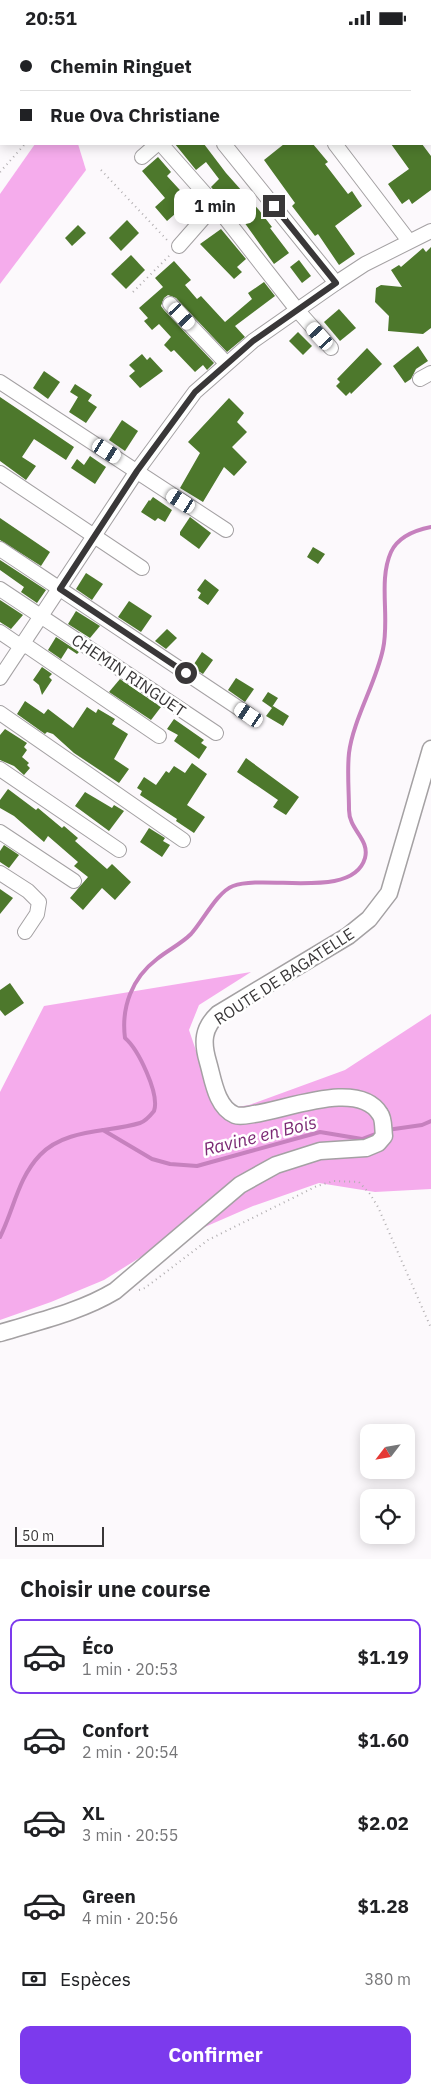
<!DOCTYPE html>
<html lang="fr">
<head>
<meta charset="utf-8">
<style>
  body { margin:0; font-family:"IBM Plex Sans",sans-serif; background:#f6f6f6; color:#202124; height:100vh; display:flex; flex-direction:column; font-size:19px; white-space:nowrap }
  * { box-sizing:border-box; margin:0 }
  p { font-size:16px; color:#757577 }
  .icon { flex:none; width:28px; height:28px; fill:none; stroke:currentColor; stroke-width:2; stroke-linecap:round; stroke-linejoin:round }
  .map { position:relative; height:1524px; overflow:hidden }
  .sheet { display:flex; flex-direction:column; background:#fff; flex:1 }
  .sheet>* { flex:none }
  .guide { position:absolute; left:0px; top:0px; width:431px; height:110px; box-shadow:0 2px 12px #0003; display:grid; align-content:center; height:110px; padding:0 20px; background:#fff }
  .needle { width:32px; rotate:239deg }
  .controls { position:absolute; left:360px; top:1389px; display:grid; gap:10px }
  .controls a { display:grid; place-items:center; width:55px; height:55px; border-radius:10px; background:#fff; box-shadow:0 2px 12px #0003; font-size:25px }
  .scale { position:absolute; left:15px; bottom:12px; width:89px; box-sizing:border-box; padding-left:5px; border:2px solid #393738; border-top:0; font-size:14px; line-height:18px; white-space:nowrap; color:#393738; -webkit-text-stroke:4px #fff; paint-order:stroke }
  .end { position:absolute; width:22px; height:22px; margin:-11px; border:6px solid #393738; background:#fff; box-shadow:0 0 0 2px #fff }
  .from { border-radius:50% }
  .bubble { position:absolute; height:35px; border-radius:10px; background:#fff; box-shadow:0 2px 12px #0003; font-size:16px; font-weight:700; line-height:35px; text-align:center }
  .car { position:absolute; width:15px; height:30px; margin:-15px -8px; border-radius:6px; box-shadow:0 0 4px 1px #0007; background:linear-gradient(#fff 24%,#345 0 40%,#fff 0 76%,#345 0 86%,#fff 0) }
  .guide b { display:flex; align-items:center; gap:18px; height:48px; font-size:19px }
  .guide b+b { border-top:1px solid #e0e0e0 }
  .guide i { width:12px; height:12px; background:#202124 }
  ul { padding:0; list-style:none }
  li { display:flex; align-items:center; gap:15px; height:75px; margin:0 10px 8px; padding:0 10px; border:2px solid transparent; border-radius:10px }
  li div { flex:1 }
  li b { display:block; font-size:19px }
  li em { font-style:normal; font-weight:700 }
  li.active { border-color:#7c3aed }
  li>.icon { width:45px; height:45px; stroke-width:1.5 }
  h2 { padding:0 20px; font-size:22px; line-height:60px }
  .pay { display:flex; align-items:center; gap:12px; height:55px; padding:0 20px; font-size:19px }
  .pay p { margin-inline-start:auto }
  .primary-button { display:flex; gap:10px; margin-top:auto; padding:10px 20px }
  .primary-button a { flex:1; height:58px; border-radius:10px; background:#7c3aed; color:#fff; font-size:20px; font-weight:700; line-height:58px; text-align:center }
  .status { display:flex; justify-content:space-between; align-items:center; height:35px; padding:0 25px; background:#fff; direction:ltr }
  .status svg { height:14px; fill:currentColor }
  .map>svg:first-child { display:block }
  .forest { fill:#f5acec }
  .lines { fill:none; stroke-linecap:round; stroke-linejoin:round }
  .stream { stroke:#c681be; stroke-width:4 }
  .building { fill:#4d782c }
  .minor-casing { stroke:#a4a1a3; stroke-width:16 }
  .major-casing { stroke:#a4a1a3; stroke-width:19 }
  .path { stroke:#b1aeb0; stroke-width:2; stroke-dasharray:1 4; stroke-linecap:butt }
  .minor { stroke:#fff; stroke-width:14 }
  .major { stroke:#fff; stroke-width:16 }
  .route { stroke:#393738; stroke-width:6 }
  .labels { text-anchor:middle; stroke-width:5; stroke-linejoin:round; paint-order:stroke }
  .street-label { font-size:16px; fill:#393738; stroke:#fff }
  .water-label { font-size:18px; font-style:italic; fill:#7b2974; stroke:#fff }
</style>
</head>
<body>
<div class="status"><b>20:51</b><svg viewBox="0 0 49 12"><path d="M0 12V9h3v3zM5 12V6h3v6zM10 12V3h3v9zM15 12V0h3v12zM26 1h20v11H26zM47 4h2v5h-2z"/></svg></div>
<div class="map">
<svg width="431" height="1524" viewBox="0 0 431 1524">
  <rect width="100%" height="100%" fill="#fcf9fc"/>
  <g class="forest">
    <polygon points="35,109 78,109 86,135 0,249 0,159"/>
    <polygon points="251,937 199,970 189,995 213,1066 231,1073 249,1070 345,1035 431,979 431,1154 375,1157 319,1148 253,1171 152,1215 104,1245 51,1267 0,1285 0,1057 44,971"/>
  </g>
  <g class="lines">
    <g class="stream">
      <polyline points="103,1095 152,1124 170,1129 197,1131 320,1097 362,1104 378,1098"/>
      <polyline points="387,1095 422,1090 431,1086"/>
      <path d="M 0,1202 C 14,1174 18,1143 40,1120 C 66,1093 108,1098 140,1088 C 146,1086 150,1081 154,1076 C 160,1059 138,1014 125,1003 C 121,972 132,943 157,924 C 168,915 181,909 191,899 C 203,886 217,857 233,851 C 266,839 353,865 365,823 C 370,804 349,795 349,775 C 349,756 347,736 349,718 C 353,685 376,648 383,614 C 390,583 378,546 391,517 C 398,502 416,495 431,492"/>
    </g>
  </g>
  <g class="building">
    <polygon points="175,109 204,109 226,138 259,175 272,192 270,193 289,218 274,229 224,159 220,162 211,152 219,144 206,127 196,135"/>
    <polygon points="284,109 313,109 328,127 325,129 348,159 352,156 362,171 335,191 355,219 339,230 318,199 315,201 292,171 295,168 264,125"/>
    <polygon points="391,109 422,109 431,121 431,155 412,169 409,164 402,169 388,149 409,134"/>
    <polygon points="158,122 171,137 167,141 190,166 167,186 155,172 165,163 142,136"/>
    <polygon points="127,185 139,198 121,216 109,203"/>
    <polygon points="78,190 86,198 72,211 65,203"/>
    <polygon points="221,194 246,224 237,232 242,237 234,244 200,209"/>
    <polygon points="431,212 431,293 423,299 388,296 389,281 375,267 376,253 381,250 402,252 391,235 399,230 401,232 423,213 426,217"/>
    <polygon points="131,220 145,235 126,254 111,239"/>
    <polygon points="299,225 311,241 302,248 290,232"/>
    <polygon points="174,226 191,245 185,250 197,264 201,261 225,287 252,264 248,258 264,247 275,261 235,291 245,302 227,317 176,263 168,260 164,263 161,271 164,275 214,328 207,335 203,330 195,337 174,315 171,317 164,310 171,302 159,289 152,295 144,286 148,283 139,273 163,252 155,243"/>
    <polygon points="339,274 356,293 340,306 324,287"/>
    <polygon points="298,297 312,311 303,320 289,306"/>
    <polygon points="418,311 428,326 416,334 411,344 405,348 393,331"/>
    <polygon points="367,313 382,329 351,359 350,357 346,361 336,351 340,347 337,344"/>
    <polygon points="142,319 147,325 150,322 163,336 140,353 129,341 135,336 129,330"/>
    <polygon points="44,336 60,347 48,364 33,353"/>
    <polygon points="75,349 92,360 88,366 97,372 86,388 69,377 78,362 70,357"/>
    <polygon points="0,362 74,412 66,425 34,404 22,422 36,431 26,445 0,426"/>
    <polygon points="229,363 244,378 237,387 247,397 232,412 247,427 234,441 224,432 203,467 180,453 200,418 188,407"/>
    <polygon points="122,385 138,396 125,416 109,405"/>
    <polygon points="90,421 106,432 95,449 71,433 77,424 84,430"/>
    <polygon points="153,462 172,475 165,487 158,483 155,486 141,477 149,465 150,466"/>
    <polygon points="190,482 211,498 199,514 180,500 180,497"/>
    <polygon points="0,483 50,517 41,531 0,505"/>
    <polygon points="313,512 325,519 318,529 307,522"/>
    <polygon points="0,525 46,555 37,568 21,557 24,552 0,535"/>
    <polygon points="86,538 103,549 92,565 76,554"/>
    <polygon points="205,544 219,555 208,570 198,563 201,558 197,555"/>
    <polygon points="0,565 23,580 11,594 0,587"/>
    <polygon points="129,566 152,581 141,597 118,582"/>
    <polygon points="76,576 100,591 90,603 68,589"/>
    <polygon points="167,594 177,603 166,614 155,606"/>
    <polygon points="56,602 79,617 77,619 68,613 61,624 48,615"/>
    <polygon points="202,617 213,625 203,639 192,632"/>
    <polygon points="42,632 52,639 49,642 52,645 42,660 39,650 33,645"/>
    <polygon points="236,643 254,654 245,667 228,655"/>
    <polygon points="120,644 161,672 151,685 109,657"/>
    <polygon points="268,657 278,663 272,672 273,671 289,681 283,691 266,681 272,673 262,666"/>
    <polygon points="25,666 44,679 48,674 73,693 87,672 96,678 98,674 115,684 112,689 128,699 114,724 129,734 119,748 74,718 53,699 47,697 45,699 17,679"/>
    <polygon points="174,684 204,705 201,708 207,712 199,724 174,706 178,700 167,694"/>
    <polygon points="5,694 27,708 24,712 27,715 22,722 29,728 27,730 30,733 24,740 14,731 0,725 0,700"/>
    <polygon points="246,723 299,762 286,780 273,772 278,765 237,737"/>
    <polygon points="192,728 207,739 187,770 205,782 194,798 176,786 177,784 140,760 142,756 137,753 144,742 156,750 166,736 169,738 174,731 185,738"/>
    <polygon points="8,754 36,775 38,773 62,793 64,791 78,803 75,806 107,834 112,829 131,847 115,865 102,853 83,875 70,863 88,842 74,831 78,827 48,801 44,807 14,781 0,773 0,765"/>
    <polygon points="85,757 112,773 114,770 124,776 109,796 75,771"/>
    <polygon points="149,793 165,803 163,806 170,810 162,822 140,807"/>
    <polygon points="4,810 19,820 9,833 0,827 0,816"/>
    <polygon points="0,854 13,863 0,879"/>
    <polygon points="10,948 24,968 5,981 0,975 0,955"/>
  </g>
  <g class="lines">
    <defs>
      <g id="minor">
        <polyline points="160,1 162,0"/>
        <polyline points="240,1 241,0"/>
        <polyline points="338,1 340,0"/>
        <polyline points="161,109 215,170 298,276 331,313"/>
        <polyline points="224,109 336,248"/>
        <polyline points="335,109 409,206"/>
        <polyline points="142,122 157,109"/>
        <polyline points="179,211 215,170"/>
        <polyline points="170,269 226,328"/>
        <polyline points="420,344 431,338"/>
        <polyline points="0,347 226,495"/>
        <polyline points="0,438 142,533"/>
        <polyline points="0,514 249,680"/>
        <polyline points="0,554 216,698"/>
        <polyline points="0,597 22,612"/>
        <polyline points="24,609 159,701"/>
        <polyline points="0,643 137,436 195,357 253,306 336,248 365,229 431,196"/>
        <polyline points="0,678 183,805"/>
        <polyline points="0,734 119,815"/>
        <polyline points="0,797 74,846"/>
        <polyline points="0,838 28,856 39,867 37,879 25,897"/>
      </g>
      <g id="major">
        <polyline points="374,0 375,1"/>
        <polyline points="430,92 431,94"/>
        <path d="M 0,1298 C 39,1286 80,1277 115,1256 L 240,1150 L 276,1130 L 320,1116 L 366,1113 L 378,1108 L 384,1101 C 383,1095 384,1084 380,1079 C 359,1044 286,1075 254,1079 C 248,1080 240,1082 235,1080 C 216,1072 213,1044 208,1027 C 202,1007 203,993 218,979 L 348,901 L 369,884 L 389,858 L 431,714"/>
      </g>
    </defs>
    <use href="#minor" class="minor-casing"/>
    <use href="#major" class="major-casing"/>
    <g class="path">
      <polyline points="122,0 123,1"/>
      <polyline points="101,135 168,206"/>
      <polyline points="0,137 25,109"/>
      <polyline points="133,257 170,220"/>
      <polyline points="139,1255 145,1253 208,1205 317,1151 334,1146 359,1147 370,1159 378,1172 431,1293"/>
    </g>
    <use href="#minor" class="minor"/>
    <use href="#major" class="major"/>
  </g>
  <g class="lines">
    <polyline class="route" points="186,638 60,554 137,436 195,357 253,306 336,248 274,171"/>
  </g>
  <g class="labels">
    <g class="street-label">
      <text transform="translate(129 640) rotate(34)" y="6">CHEMIN RINGUET</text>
      <text transform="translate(284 941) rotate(-33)" y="6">ROUTE DE BAGATELLE</text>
    </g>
    <g class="water-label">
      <text transform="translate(260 1101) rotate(-14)" y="6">Ravine en Bois</text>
    </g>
  </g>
</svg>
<div class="controls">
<a><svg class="needle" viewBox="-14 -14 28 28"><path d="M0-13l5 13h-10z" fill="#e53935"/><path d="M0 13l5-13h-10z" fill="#757577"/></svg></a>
<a><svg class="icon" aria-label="locate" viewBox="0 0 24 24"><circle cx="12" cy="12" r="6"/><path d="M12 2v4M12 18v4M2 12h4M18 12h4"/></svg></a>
</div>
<div class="scale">50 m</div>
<i class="end from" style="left:186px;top:638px"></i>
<i class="end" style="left:274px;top:171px"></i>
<div class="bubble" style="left:174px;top:154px;width:82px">1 min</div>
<i class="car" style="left:182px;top:281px;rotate:137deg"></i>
<i class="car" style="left:320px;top:301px;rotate:318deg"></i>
<i class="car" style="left:107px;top:416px;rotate:123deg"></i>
<i class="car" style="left:181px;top:466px;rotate:303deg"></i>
<i class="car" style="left:249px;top:680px;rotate:304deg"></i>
<div class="guide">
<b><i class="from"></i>Chemin Ringuet</b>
<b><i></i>Rue Ova Christiane</b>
</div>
</div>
<section class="sheet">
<h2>Choisir une course</h2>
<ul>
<li class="active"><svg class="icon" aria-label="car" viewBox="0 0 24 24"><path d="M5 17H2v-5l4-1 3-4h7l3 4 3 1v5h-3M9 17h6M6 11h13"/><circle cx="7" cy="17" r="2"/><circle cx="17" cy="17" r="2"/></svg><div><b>Éco</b><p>1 min · 20:53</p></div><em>$1.19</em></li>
<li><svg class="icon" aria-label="car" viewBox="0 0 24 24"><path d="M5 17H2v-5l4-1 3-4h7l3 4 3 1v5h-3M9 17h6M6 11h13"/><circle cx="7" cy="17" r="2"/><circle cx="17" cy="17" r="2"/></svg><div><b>Confort</b><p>2 min · 20:54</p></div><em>$1.60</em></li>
<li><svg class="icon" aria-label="car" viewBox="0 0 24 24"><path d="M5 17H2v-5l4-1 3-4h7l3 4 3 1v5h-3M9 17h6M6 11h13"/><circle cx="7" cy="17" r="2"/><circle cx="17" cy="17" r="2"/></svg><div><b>XL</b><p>3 min · 20:55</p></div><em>$2.02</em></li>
<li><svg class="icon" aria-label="car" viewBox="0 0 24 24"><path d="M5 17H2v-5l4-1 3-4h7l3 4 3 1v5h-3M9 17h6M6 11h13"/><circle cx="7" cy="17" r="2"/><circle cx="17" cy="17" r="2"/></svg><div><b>Green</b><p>4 min · 20:56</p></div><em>$1.28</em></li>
</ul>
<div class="pay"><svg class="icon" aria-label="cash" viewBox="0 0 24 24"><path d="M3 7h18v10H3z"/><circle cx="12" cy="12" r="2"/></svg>Espèces<p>380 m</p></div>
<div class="primary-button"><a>Confirmer</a></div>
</section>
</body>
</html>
